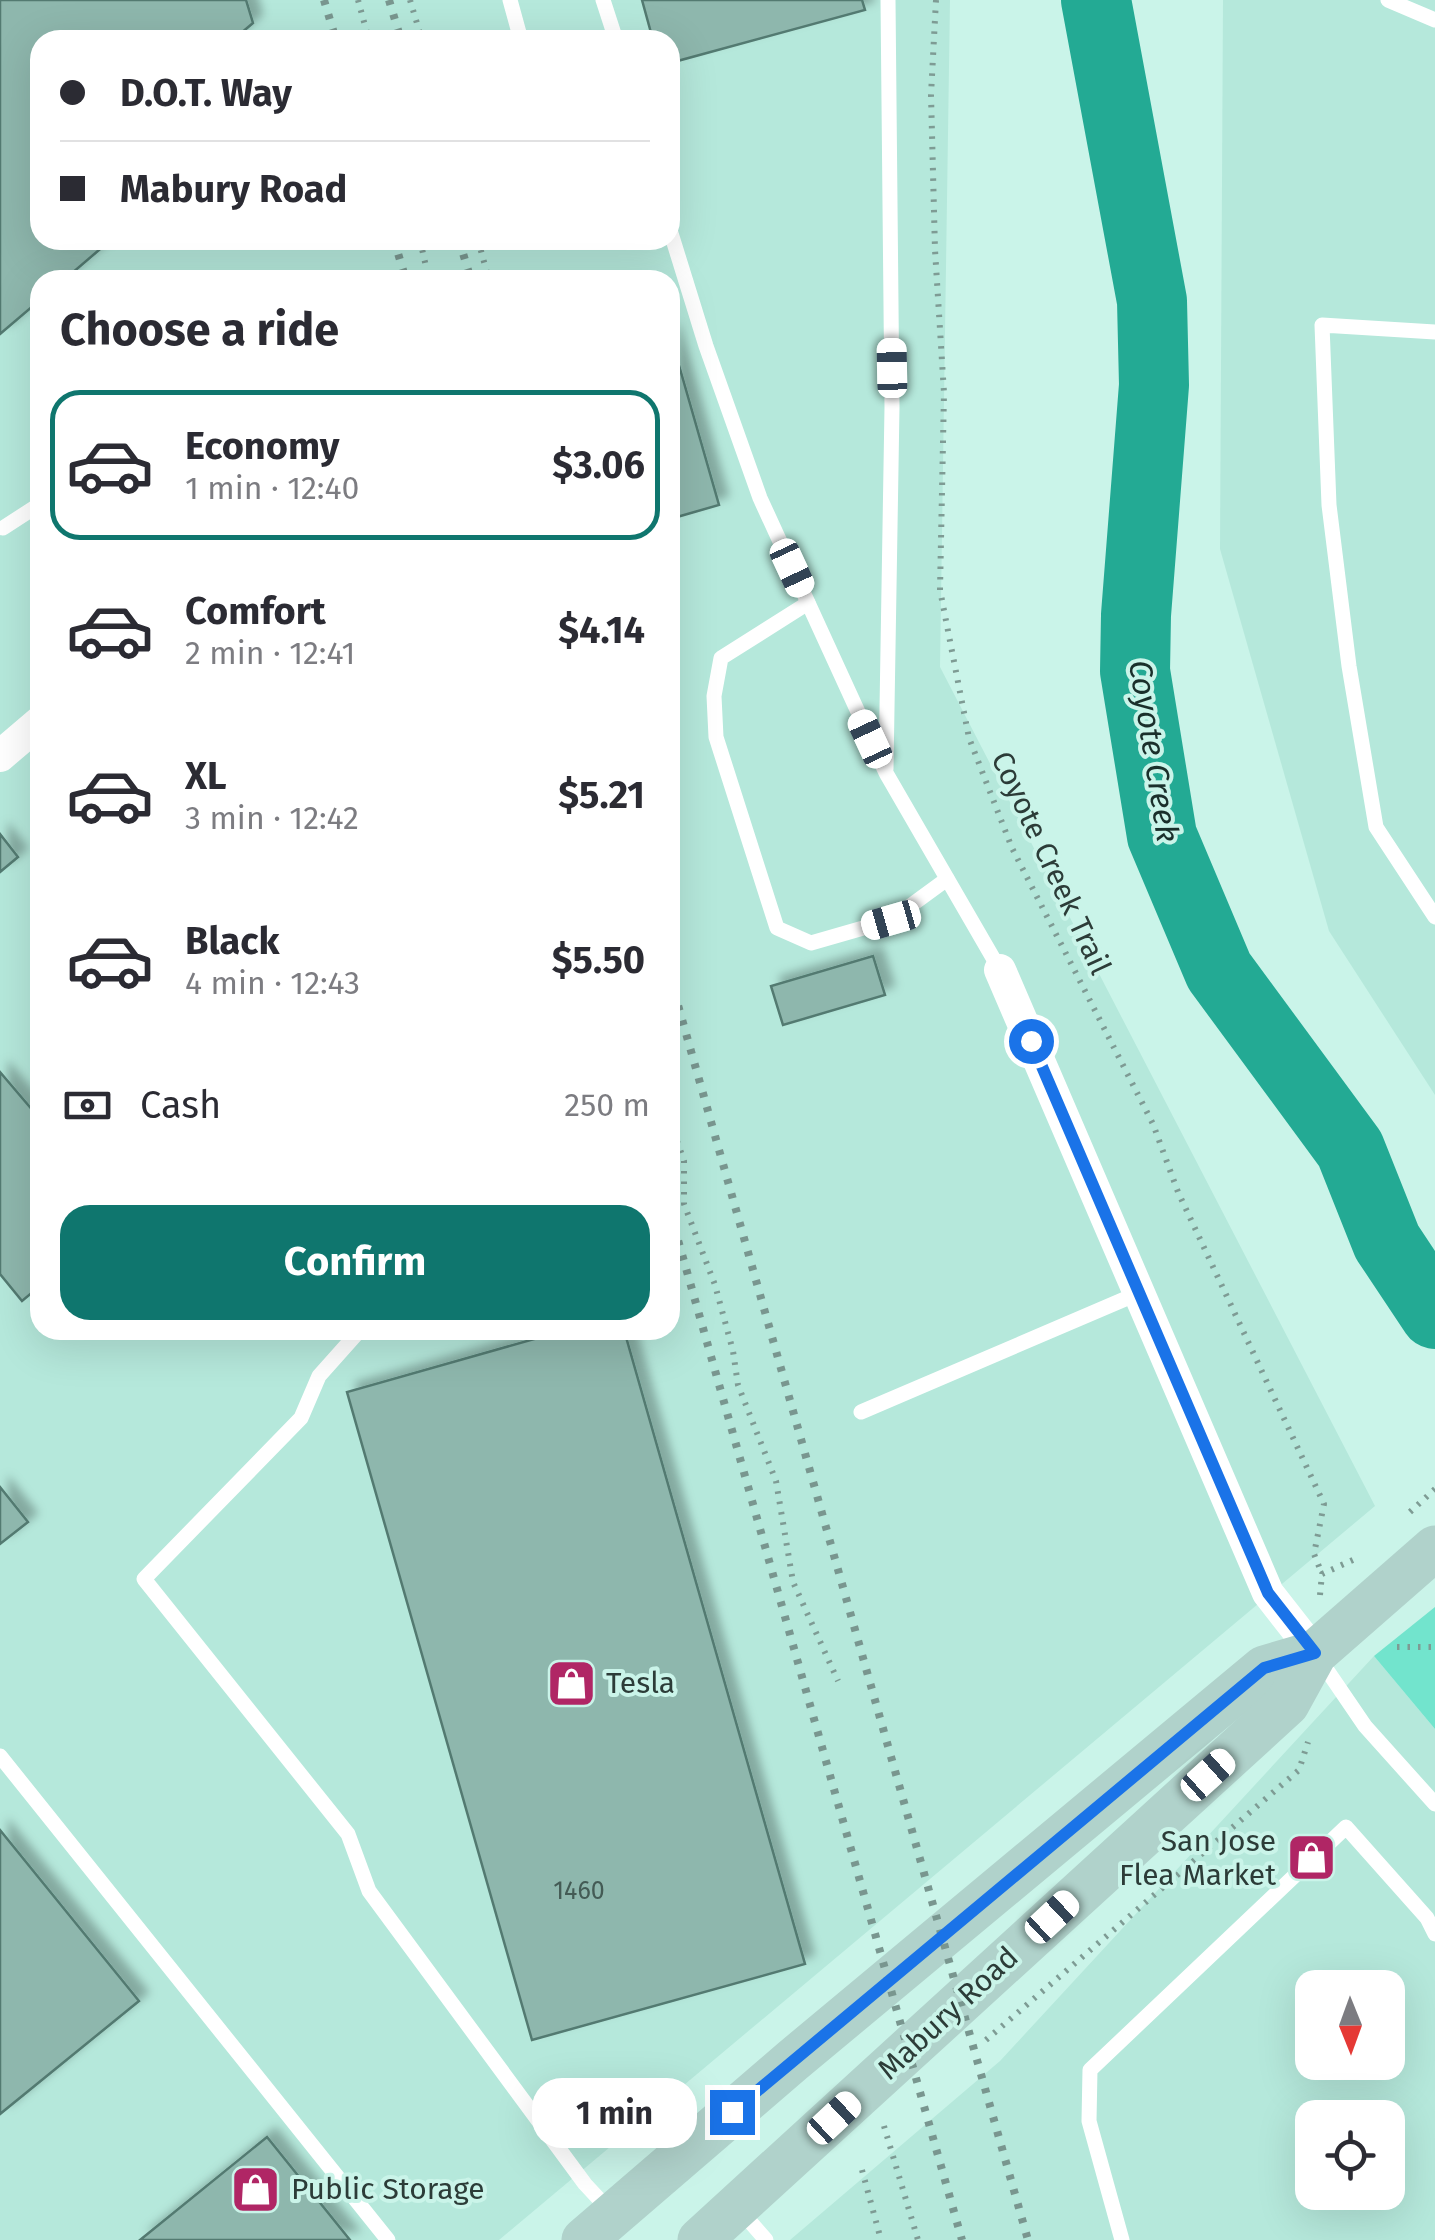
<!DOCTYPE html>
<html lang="en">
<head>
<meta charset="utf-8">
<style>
  body { margin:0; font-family:"Fira Sans",sans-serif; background:#f7f7f7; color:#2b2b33; height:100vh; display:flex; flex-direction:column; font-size:38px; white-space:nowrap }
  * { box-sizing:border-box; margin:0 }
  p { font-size:32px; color:#7c7c81 }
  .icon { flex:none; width:55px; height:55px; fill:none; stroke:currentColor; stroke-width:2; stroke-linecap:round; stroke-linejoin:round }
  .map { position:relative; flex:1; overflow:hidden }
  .panel { position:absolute; left:30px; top:270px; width:650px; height:1070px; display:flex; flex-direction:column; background:#fff; border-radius:30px; box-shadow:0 10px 40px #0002 }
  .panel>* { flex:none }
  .top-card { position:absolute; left:30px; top:30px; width:650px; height:220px; border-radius:30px; box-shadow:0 10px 40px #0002; display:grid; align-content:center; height:220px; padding:0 30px; background:#fff }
  .needle { width:65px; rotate:179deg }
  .fabs { position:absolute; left:1295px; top:1970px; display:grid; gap:20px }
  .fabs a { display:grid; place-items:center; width:110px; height:110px; border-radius:20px; background:#fff; box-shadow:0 10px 40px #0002; font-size:50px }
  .end { position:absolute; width:45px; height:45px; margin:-22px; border:12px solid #1a73e8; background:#fff; box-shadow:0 0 0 5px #fff }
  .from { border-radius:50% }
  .bubble { position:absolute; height:70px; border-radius:30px; background:#fff; box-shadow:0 10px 40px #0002; font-size:32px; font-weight:700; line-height:70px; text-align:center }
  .car { position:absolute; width:30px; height:60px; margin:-30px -15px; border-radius:12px; box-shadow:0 0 8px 2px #0007; background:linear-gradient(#fff 24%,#345 0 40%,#fff 0 76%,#345 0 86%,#fff 0) }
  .top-card b { display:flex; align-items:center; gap:35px; height:95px; font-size:38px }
  .top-card b+b { border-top:2px solid #e1e1e2 }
  .top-card i { width:25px; height:25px; background:#2b2b33 }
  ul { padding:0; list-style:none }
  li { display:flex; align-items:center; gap:30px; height:150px; margin:0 20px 15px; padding:0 10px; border:5px solid transparent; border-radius:30px }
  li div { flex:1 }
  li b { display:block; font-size:38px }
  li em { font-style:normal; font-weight:700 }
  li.selected { border-color:#0f766e }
  li>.icon { width:90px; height:90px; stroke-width:1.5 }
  h2 { padding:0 30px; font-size:45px; line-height:120px }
  .pay { display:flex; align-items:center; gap:25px; height:110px; padding:0 30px; font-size:38px }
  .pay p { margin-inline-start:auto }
  .cta { display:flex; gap:20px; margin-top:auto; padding:20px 30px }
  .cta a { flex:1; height:115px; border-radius:30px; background:#0f766e; color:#fff; font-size:40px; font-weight:700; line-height:115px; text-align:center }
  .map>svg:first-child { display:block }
  .built { fill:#b5e8db; fill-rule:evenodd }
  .green { fill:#72e4cd }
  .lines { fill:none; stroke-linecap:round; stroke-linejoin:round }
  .river { stroke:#23aa94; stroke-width:70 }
  .building { fill:#8eb7ad; stroke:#537a71; stroke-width:2.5; filter:url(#shadow) }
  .path { stroke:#7e9b94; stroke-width:6; stroke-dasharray:2.5 8; stroke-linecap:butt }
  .service { stroke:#fff; stroke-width:15 }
  .minor { stroke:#fff; stroke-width:32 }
  .secondary { stroke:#b0d2cb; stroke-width:45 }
  .rail { stroke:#79968f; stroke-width:8; stroke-dasharray:5 10; stroke-linecap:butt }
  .route { stroke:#1a73e8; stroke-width:12 }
  .labels { text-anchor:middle; stroke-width:8; stroke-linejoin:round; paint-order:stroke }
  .number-label { font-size:25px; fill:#445b55 }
  .street-label { font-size:30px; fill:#2c3c38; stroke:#caf4e9 }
  .poi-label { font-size:30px; fill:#2c3c38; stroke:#caf4e9; text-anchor:start }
  .water-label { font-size:32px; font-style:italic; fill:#1a2f2b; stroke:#caf4e9 }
</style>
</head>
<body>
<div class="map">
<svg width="1435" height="2240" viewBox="0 0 1435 2240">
  <defs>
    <filter id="shadow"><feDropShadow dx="9" dy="-9" stdDeviation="5" flood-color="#0004"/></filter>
  </defs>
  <rect width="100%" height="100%" fill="#caf4e9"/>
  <g class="built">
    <path d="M 0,0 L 950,0 L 940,667 L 1375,1506 L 499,2240 L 0,2240 ZM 40,40 L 670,40 L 670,240 L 40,240 ZM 40,280 L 670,280 L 670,1330 L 40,1330 Z"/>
    <polygon points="1223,0 1435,0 1435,1095 1329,931 1220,549"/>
    <path d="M 1374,1656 L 1435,1729 L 1435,2240 L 790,2240 L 1000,2061 ZM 1312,1988 L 1388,1988 L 1388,2062 L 1312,2062 ZM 1312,2118 L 1388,2118 L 1388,2192 L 1312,2192 Z"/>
  </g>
  <polygon class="green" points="1435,1607 1435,1729 1374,1656"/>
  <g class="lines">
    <polyline class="river" points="1096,0 1152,301 1154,385 1136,615 1135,671 1162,836 1219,971 1350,1149 1387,1242 1435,1314"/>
  </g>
  <g class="building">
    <polygon points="0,0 246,0 253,23 233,40 40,40 40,240 103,240 106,244 64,280 40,280 40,300 0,334"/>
    <polygon points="642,0 862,0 865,10 670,63 670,40 653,40"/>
    <polygon points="670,334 719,505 670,519"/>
    <polygon points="0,834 18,857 0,872"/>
    <polygon points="873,956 885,995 783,1025 771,986"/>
    <polygon points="0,1072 40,1119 40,1286 22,1301 0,1274"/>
    <polygon points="566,1330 624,1330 805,1964 532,2040 347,1392"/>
    <polygon points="0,1487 28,1522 0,1544"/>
    <polygon points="0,1830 139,2001 0,2114"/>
    <polygon points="267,2137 350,2240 140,2240"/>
  </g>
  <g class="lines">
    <g class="path">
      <polyline points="358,0 369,40"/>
      <polyline points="410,0 422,40"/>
      <polyline points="936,0 931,95 935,250 944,393 940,590 969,738 1012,848 1153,1124 1178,1192 1324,1504 1314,1554 1322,1574"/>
      <polyline points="420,240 429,280"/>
      <polyline points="478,240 489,280"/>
      <polyline points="670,1121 684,1161 684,1204 715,1285 733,1351 738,1385 776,1481 793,1582 838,1681"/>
      <polyline points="1410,1512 1435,1489"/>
      <polyline points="1320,1595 1322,1574 1355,1559"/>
      <polyline points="1397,1647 1435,1647"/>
      <polyline points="986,2040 1299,1770 1308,1742"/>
      <polyline points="884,2126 918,2240"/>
      <polyline points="862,2170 881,2240"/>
    </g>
    <g class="service">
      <polyline points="510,0 521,40"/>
      <polyline points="603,0 616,40"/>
      <polyline points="1388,0 1435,20"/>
      <polyline points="670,230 706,346 760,498 886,773 1000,970"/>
      <polyline points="1435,332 1322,325 1329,505 1349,666 1376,827 1435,917"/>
      <polyline points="3,528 40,504"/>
      <polyline points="808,603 721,658 714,696 716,737 777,928 811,943 891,920 947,879"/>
      <polyline points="886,769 892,407 888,0"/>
      <polyline points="360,1330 319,1376 301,1418 144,1579 348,1834 369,1891 585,2184 611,2212"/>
      <polyline points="861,1412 1139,1293"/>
      <polyline points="1318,1657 1365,1726 1435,1804"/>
      <polyline points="0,1756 388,2240"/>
      <polyline points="739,2209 766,2240"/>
      <polyline points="1122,2240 1089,2121 1090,2070 1346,1827 1427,1918 1435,1934"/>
    </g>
    <g class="minor">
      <polyline points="0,756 40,722"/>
      <polyline points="1000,970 1268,1593 1315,1653"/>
    </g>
    <g class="secondary">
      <polyline points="584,2240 792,2061 1264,1668 1315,1653"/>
      <polyline points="700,2240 1287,1704 1315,1653 1435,1548"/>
    </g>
    <g class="rail">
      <polyline points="324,0 336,40"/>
      <polyline points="389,0 401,40"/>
      <polyline points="394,240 406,280"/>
      <polyline points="459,240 471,280"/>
      <polyline points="670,977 1028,2240"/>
      <polyline points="670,1212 962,2240"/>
    </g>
  </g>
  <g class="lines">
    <polyline class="route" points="732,2112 1264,1668 1315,1653 1268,1593 1031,1041"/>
  </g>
  <defs>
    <symbol id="shop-square" viewBox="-11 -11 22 22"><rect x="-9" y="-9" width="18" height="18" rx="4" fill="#b02665" stroke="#caf4e9"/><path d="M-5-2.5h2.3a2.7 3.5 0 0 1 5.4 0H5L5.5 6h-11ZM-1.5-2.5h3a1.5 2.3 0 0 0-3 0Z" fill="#fff"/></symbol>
  </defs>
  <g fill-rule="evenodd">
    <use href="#shop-square" x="544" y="1656" width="55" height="55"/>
    <use href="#shop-square" x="1284" y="1830" width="55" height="55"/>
    <use href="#shop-square" x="228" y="2162" width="55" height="55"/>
  </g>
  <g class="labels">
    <g class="number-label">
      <text x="579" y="1899">1460</text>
    </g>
    <g class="street-label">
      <text transform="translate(1051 863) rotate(65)" y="10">Coyote Creek Trail</text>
      <text transform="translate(948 2013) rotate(-43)" y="10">Mabury Road</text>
    </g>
    <g class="poi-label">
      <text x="606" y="1693">Tesla</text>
      <text x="1276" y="1851" text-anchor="end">San Jose<tspan x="1276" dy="34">Flea Market</tspan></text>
      <text x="291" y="2199">Public Storage</text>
    </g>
    <g class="water-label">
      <text transform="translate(1154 751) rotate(81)" y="11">Coyote Creek</text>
    </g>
  </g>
</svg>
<div class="fabs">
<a><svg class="needle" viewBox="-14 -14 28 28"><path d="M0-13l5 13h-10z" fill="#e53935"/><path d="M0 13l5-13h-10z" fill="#7c7c81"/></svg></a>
<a><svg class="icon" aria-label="locate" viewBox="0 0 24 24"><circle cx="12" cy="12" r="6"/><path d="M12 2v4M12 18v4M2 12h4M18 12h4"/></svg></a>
</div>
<i class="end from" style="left:1031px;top:1041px"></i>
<i class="end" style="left:732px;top:2112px"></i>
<div class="bubble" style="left:532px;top:2078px;width:165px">1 min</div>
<i class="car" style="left:892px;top:368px;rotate:359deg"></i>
<i class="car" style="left:792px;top:568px;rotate:155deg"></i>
<i class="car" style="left:870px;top:739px;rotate:335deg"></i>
<i class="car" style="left:891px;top:920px;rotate:254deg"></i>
<i class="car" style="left:1208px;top:1775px;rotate:48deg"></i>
<i class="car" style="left:1052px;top:1917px;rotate:47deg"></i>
<i class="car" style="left:834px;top:2118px;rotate:47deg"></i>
<div class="top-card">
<b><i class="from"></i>D.O.T. Way</b>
<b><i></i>Mabury Road</b>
</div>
<section class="panel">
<h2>Choose a ride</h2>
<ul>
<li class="selected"><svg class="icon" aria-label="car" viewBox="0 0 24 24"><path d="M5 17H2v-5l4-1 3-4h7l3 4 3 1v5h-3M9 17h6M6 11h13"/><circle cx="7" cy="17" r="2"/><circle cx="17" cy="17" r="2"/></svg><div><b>Economy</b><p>1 min · 12:40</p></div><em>$3.06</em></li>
<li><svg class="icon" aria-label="car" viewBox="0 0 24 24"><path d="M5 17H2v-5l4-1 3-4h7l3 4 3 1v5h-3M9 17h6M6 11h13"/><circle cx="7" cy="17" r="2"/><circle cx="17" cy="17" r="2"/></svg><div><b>Comfort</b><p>2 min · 12:41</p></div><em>$4.14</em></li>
<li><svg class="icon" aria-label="car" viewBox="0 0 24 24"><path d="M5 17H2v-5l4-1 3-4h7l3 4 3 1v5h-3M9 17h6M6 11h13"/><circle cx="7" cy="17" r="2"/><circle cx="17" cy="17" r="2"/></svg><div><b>XL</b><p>3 min · 12:42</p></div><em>$5.21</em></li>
<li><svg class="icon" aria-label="car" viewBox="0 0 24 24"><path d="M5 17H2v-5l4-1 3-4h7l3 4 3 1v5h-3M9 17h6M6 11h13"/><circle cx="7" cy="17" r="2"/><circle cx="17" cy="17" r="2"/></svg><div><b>Black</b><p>4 min · 12:43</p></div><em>$5.50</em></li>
</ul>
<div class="pay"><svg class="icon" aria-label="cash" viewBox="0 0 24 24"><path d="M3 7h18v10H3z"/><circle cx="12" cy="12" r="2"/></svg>Cash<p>250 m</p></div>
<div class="cta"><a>Confirm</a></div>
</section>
</div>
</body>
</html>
